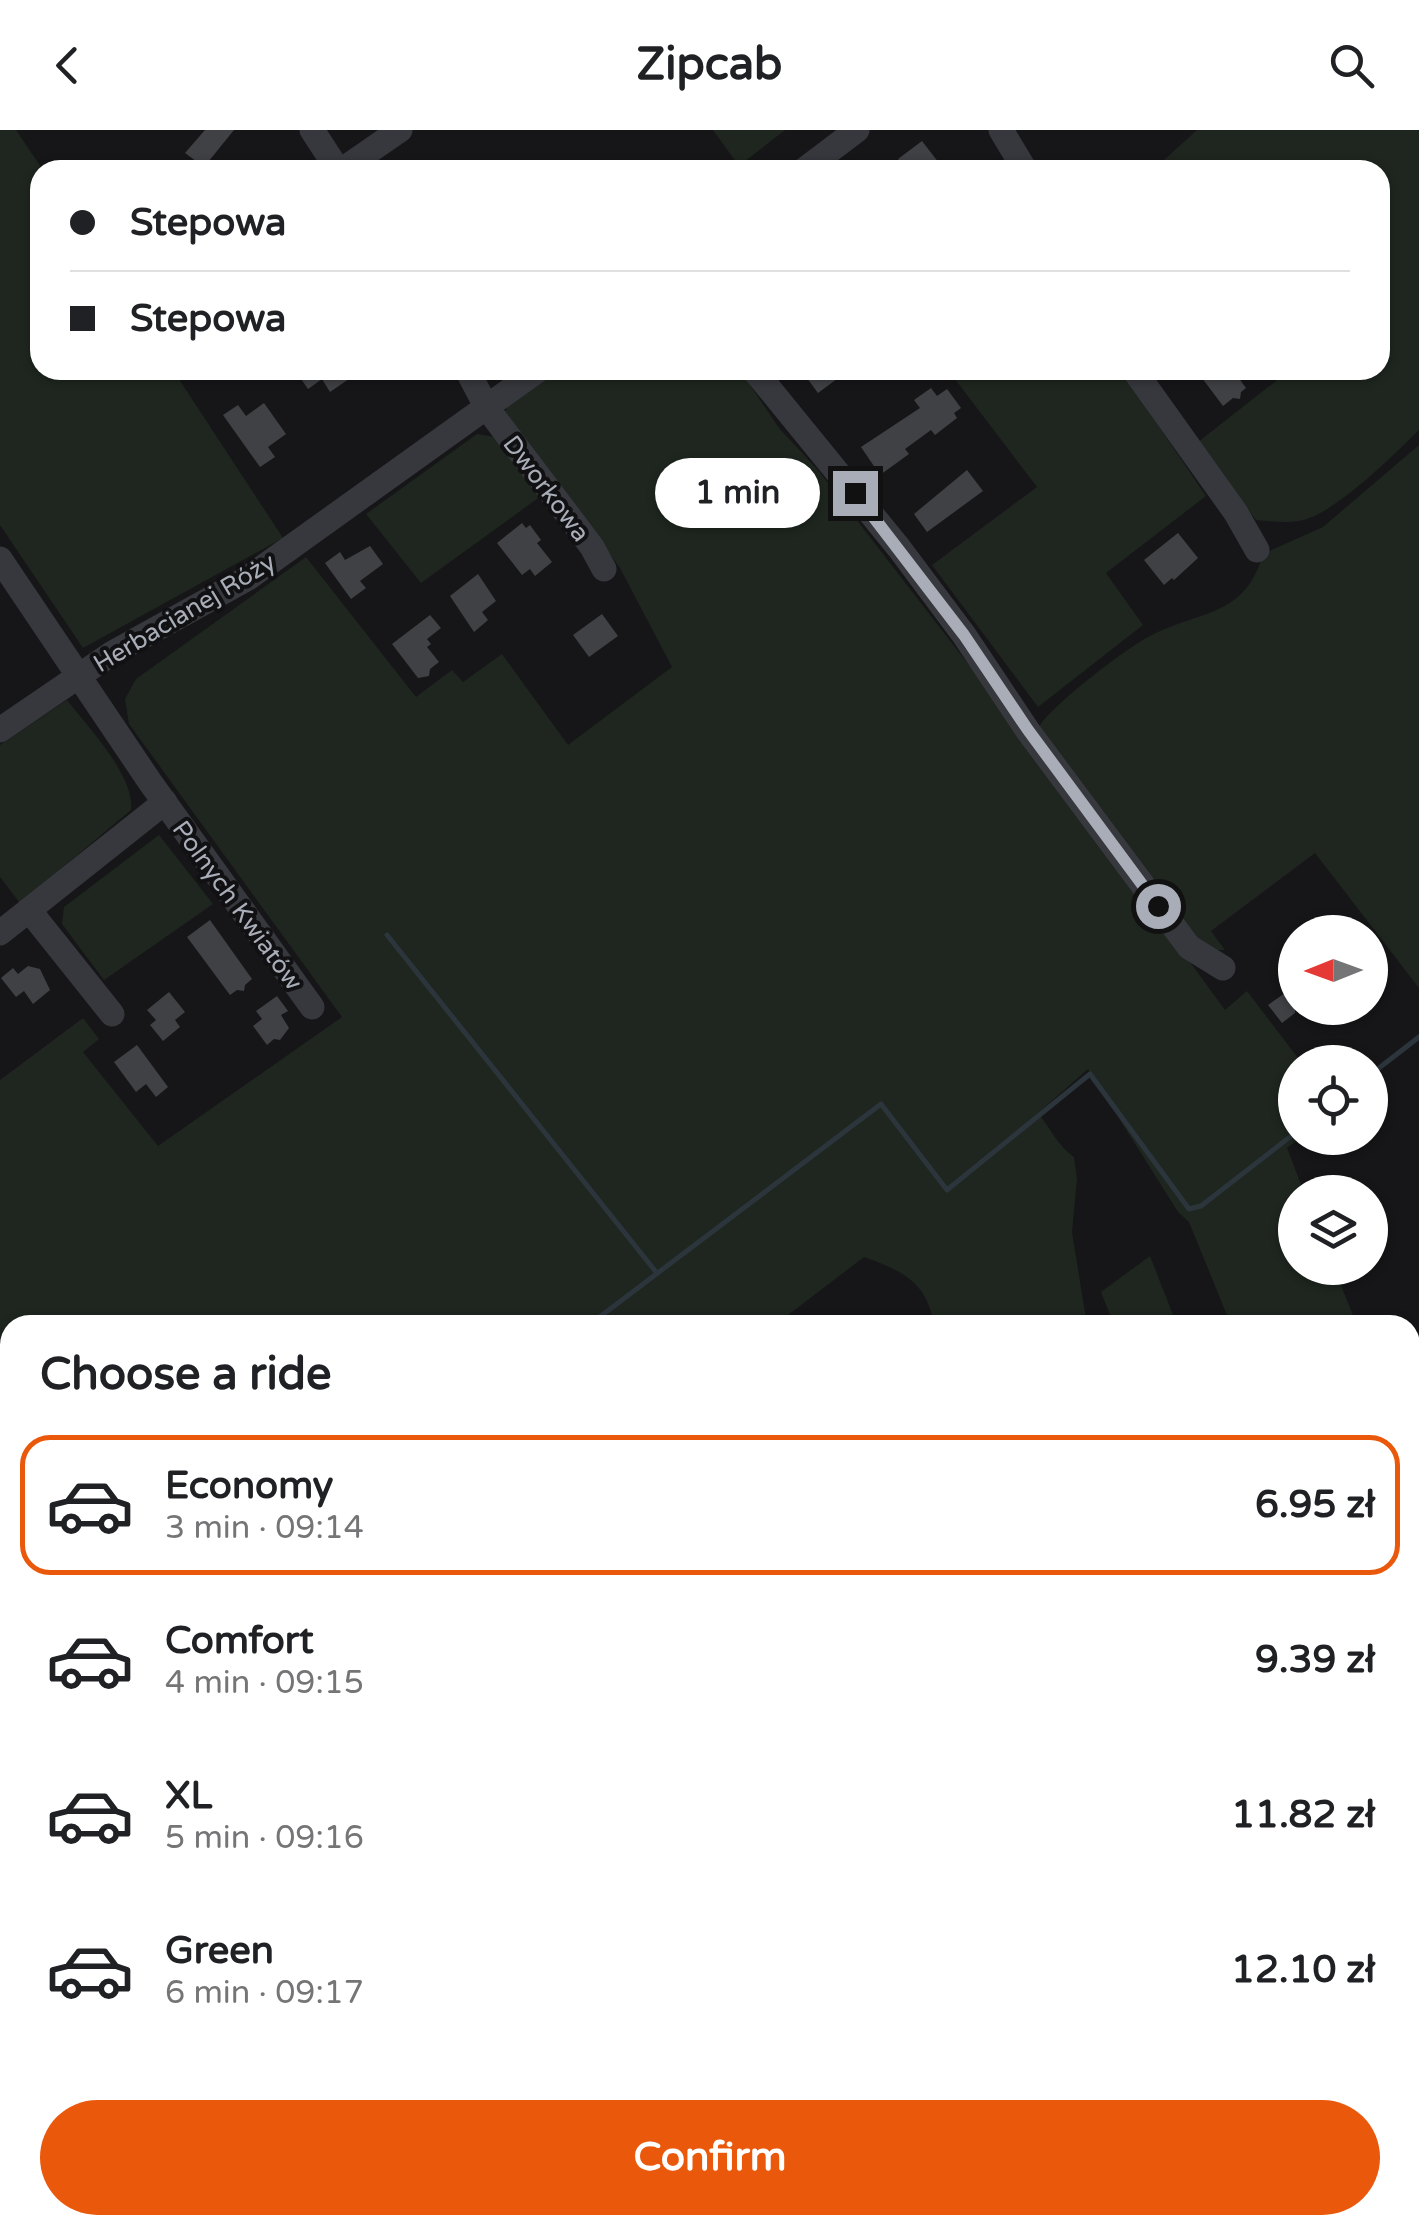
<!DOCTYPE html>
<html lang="en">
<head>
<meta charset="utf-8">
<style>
  body { margin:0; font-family:"Varela Round",sans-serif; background:#f6f6f6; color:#202124; height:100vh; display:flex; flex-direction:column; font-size:38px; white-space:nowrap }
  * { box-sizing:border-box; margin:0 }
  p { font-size:32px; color:#757577 }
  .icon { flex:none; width:55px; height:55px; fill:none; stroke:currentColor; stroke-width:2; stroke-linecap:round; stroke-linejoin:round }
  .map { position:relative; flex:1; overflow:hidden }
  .panel { position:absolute; left:0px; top:1185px; width:1420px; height:920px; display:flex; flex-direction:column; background:#fff; border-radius:30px 30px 0 0; box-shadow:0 2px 8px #0004 }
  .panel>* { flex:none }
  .guide { position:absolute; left:30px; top:30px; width:1360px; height:220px; border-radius:30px; box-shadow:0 2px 8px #0004; display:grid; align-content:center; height:220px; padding:0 40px; background:#fff }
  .needle { width:65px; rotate:269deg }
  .fabs { position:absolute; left:1278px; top:785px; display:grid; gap:20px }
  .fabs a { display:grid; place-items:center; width:110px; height:110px; border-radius:50%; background:#fff; box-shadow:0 2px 8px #0004; font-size:50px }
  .end { position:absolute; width:45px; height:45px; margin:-22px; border:12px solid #a8adb8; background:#111; box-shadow:0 0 0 5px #111 }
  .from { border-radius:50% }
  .bubble { position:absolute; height:70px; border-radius:35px; background:#fff; box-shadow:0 2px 8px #0004; font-size:32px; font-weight:700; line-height:70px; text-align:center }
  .guide b { display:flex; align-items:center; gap:35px; height:95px; font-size:38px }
  .guide b+b { border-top:2px solid #e0e0e0 }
  .guide i { width:25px; height:25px; background:#202124 }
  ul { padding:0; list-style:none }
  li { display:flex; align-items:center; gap:30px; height:140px; margin:0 20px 15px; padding:0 20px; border:5px solid transparent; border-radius:30px }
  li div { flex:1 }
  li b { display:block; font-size:38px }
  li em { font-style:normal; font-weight:700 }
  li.selected { border-color:#ea580c }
  li>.icon { width:90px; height:90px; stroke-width:1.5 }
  h2 { padding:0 40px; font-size:45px; line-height:120px }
  .button { display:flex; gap:20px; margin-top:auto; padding:20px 40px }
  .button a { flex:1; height:115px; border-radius:60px; background:#ea580c; color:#fff; font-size:40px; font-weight:700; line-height:115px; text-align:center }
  header { display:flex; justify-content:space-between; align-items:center; height:130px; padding:0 40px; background:#fff; font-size:45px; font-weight:700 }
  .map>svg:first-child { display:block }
  .green { fill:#1e261f }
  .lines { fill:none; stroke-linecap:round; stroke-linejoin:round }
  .stream { stroke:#2c353c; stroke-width:5 }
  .building { fill:#404145 }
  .minor { stroke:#37383d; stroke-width:25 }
  .route { stroke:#a8adb8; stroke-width:12 }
  .labels { text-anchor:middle; stroke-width:8; stroke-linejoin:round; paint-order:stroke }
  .street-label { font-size:25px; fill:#a8adb8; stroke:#111113 }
</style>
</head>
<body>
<header><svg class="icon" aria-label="back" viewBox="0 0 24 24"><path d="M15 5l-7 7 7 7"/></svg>Zipcab<svg class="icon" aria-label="search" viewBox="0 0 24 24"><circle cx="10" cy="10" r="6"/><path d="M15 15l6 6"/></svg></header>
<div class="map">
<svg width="1419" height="2105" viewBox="0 0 1419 2105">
  <rect width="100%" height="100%" fill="#161618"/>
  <g class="green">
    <polygon points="0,0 16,0 43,40 40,40 40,240 173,240 283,408 83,518 0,395"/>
    <polygon points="713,0 785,0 739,36"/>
    <path d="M 1197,0 L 1419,0 L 1419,300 C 1395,324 1335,383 1303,390 C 1288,394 1271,391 1256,390 L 1198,312 L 1290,240 L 1380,240 L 1380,40 L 1153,40 Z"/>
    <path d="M 551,240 L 740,240 L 779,298 L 818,340 L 1044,632 L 1225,880 L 1247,861 L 1301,932 L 1295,932 L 1295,1008 L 1300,1008 L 1287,1018 L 1304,1062 L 1295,1062 L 1295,1138 L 1334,1138 L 1357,1195 L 1231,1195 L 1189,1092 L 1178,1082 L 1088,939 L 1038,983 C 1051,999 1057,1015 1074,1027 L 1077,1049 L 1072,1102 L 1087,1195 L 934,1195 C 927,1152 903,1141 864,1127 L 775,1195 L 10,1195 L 10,1791 L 0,1798 L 0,950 L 83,888 L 99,909 L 83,922 L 158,1016 L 342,887 L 129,594 L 125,569 L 136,549 L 306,427 L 416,567 L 452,540 L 463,552 L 502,524 L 568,615 L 672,537 L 620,438 L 505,282 L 510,271 Z"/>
    <polygon points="948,240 1124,240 1137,264 1206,366 1106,443 1143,495 1038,577 932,435 1037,357"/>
    <polygon points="477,304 495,307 541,366 421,453 366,384"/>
    <path d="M 1419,315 L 1419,858 L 1315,723 L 1211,801 L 1225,820 L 1203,821 L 1036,603 C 1040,583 1130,515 1152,505 C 1201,480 1245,487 1263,424 L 1323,397 Z"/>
    <path d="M 67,570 C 88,597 135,646 131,680 L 20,773 L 0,747 L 0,615 Z"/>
    <polygon points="159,705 213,774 104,850 62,794 64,777"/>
    <polygon points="1150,1126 1177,1195 1114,1195 1101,1162"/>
    <polygon points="1410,1329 1419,1353 1419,1620 1410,1628"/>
    <polygon points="1419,1639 1419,1806 1410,1784 1410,1646"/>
    <polygon points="1410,1981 1419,2004 1419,2105 1377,2105 1373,2095 1410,2095"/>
    <polygon points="10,2018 10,2095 310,2095 314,2105 0,2105 0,2026"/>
    <polygon points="379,2095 494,2095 498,2105 383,2105"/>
    <polygon points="612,2095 893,2095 882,2105 616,2105"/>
    <polygon points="911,2095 1032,2095 1036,2105 899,2105"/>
    <polygon points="1088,2095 1314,2095 1318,2105 1092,2105"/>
  </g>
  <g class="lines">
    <g class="stream">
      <polyline points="387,805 656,1142"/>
      <polyline points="1370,945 1419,907"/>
      <polyline points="589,1195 881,974 947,1060 1090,944 1189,1079 1201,1076 1295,1003"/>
      <polyline points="0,1515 10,1512"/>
    </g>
  </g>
  <g class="building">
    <polygon points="205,0 234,0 204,37 185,23"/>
    <polygon points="922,11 939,33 930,40 906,40 898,29"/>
    <polygon points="295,240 362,240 330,262 322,249 308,259"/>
    <polygon points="801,240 849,240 818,263"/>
    <polygon points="1196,240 1233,240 1246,258 1241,262 1240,269 1233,268 1223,276"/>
    <polygon points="931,258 937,266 947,259 961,278 954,283 957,288 935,305 931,300 905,319 909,324 880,345 861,317 920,278 914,270"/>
    <polygon points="264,273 286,304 268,317 275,327 260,337 223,285 238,275 246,286"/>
    <polygon points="967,340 983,361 927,402 914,384"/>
    <polygon points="522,393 526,398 530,395 541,410 537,413 552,432 535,446 530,439 522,445 497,413"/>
    <polygon points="1178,403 1198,428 1174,450 1172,448 1164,455 1144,430"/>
    <polygon points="370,416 383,434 360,451 366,458 351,469 325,433 340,422 345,430"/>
    <polygon points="478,444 496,471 482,482 488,490 474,502 450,466"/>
    <polygon points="602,484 618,506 589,527 573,505"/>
    <polygon points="430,485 441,498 427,509 431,514 427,517 439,532 430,539 429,546 418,548 392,514"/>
    <polygon points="210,790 252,849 245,855 244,861 237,860 230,865 187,807"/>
    <polygon points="28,836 40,839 50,860 33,874 24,861 16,867 1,848 13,838 18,844"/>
    <polygon points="1295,856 1295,883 1282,893 1268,875"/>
    <polygon points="169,862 185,882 175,890 180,897 163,911 150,895 156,890 147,880"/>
    <polygon points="277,866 288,881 281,885 289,898 280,910 274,909 267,915 253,896 262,889 256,881"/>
    <polygon points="137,915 168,957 156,967 146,954 136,962 114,932"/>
  </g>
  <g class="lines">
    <g class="minor">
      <polyline points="312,0 338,40"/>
      <polyline points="1001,0 1025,40"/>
      <polyline points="342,40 400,0"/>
      <polyline points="804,40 857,0"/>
      <polyline points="467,240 487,278 592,417 604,439"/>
      <polyline points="754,240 899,418 964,505 1028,601 1189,817 1223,838"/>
      <polyline points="1134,240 1236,383 1257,420"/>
      <polyline points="0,429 150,652 312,877"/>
      <polyline points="0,600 111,524 248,448 538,240"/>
      <polyline points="29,780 112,884"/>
      <polyline points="0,803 165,672"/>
    </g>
  </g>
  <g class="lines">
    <polyline class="route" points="855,363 964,505 1028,600 1158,776"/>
  </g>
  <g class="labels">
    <g class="street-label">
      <text transform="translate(547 358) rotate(53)" y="9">Dworkowa</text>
      <text transform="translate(184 482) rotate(-31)" y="9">Herbacianej Róży</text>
      <text transform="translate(238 775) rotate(54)" y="9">Polnych Kwiatów</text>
    </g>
  </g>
</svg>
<div class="fabs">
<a><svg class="needle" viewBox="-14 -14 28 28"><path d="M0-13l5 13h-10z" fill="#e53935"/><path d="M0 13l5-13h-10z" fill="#757577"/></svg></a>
<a><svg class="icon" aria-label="locate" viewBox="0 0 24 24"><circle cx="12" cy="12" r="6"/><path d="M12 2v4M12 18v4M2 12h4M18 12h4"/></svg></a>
<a><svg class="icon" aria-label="layers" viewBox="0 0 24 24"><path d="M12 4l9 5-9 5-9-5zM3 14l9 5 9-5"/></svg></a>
</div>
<i class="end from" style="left:1158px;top:776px"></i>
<i class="end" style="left:855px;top:363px"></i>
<div class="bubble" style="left:655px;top:328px;width:165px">1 min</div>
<div class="guide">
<b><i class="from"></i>Stepowa</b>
<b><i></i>Stepowa</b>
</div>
<section class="panel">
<h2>Choose a ride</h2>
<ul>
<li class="selected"><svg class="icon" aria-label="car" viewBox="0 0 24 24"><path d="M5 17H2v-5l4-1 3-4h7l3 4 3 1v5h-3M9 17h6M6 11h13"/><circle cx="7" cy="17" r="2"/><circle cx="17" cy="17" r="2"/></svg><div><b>Economy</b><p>3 min · 09:14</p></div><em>6.95 zł</em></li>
<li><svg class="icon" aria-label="car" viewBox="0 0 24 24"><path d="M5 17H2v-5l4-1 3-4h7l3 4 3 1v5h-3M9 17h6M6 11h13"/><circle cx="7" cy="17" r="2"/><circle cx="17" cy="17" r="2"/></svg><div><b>Comfort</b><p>4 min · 09:15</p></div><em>9.39 zł</em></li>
<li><svg class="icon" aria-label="car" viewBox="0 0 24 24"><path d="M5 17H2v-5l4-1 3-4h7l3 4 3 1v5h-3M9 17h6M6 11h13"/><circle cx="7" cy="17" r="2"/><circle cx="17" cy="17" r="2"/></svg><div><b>XL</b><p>5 min · 09:16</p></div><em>11.82 zł</em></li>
<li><svg class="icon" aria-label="car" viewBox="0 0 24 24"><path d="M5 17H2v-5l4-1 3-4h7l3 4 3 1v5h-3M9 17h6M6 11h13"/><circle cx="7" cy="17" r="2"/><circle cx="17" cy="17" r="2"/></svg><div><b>Green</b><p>6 min · 09:17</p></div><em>12.10 zł</em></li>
</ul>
<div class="button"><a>Confirm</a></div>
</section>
</div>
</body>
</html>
